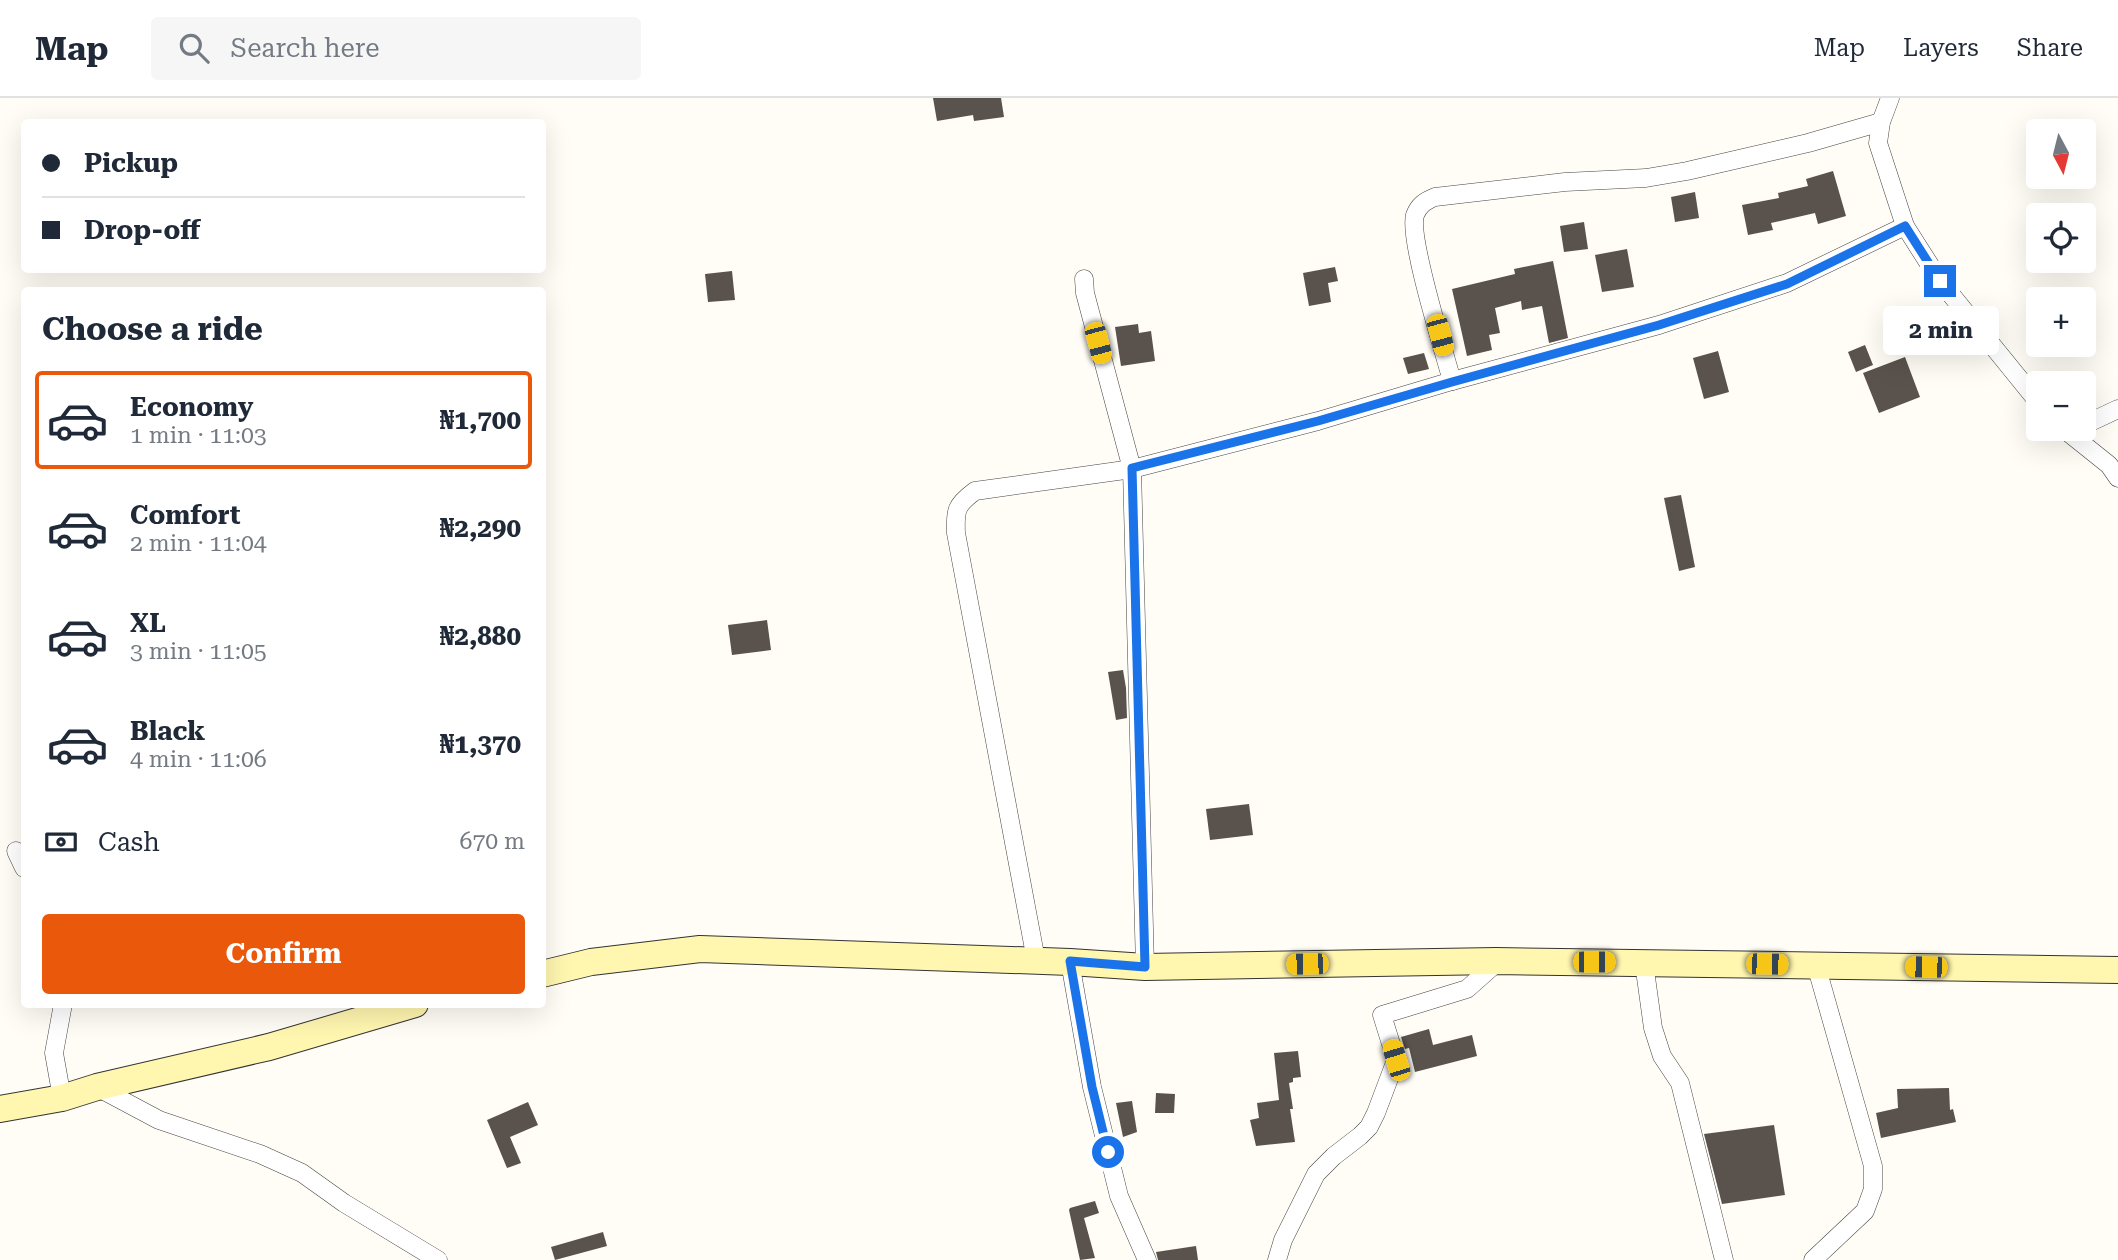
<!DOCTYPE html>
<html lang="en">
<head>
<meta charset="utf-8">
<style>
  body { margin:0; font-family:"Roboto Serif",serif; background:#f6f6f7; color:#1f2937; height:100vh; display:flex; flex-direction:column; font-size:26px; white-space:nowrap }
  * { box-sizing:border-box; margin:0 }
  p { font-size:23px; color:#747a83 }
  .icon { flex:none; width:38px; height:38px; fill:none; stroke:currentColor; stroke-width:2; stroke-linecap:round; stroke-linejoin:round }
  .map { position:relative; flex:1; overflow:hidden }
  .details { position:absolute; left:21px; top:189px; width:525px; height:721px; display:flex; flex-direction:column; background:#fff; border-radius:7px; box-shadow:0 7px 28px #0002 }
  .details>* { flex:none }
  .guide { position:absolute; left:21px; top:21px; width:525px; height:154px; border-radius:7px; box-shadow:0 7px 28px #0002; display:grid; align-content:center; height:154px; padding:0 21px; background:#fff }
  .needle { width:46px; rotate:173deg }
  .fabs { position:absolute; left:2026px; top:21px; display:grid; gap:14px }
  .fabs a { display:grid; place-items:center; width:70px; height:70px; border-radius:7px; background:#fff; box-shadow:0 7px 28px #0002; font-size:35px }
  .end { position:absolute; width:32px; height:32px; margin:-16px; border:9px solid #1a73e8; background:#fff; box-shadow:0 0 0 4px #fff }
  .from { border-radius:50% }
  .bubble { position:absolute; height:49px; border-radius:7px; background:#fff; box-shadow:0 7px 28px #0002; font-size:23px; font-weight:700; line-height:49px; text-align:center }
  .car { position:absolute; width:21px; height:42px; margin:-21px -10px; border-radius:9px; box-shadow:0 0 5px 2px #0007; background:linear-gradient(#f5c518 24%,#345 0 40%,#f5c518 0 76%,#345 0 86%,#f5c518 0) }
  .guide b { display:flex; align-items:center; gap:24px; height:66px; font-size:26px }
  .guide b+b { border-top:2px solid #e0e1e3 }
  .guide i { width:18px; height:18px; background:#1f2937 }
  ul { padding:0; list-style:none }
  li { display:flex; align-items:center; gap:21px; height:98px; margin:0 14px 10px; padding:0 7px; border:4px solid transparent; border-radius:7px }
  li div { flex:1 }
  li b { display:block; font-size:26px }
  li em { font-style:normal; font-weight:700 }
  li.active { border-color:#ea580c }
  li>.icon { width:63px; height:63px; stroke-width:1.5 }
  h2 { padding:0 21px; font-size:32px; line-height:84px }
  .pay { display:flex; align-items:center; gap:18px; height:77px; padding:0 21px; font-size:26px }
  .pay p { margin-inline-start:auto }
  .primary-button { display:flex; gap:14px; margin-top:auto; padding:14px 21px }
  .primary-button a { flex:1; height:80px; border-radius:7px; background:#ea580c; color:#fff; font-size:28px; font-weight:700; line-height:80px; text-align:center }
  header { display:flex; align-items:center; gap:42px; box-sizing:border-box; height:98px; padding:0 35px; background:#fff; border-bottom:2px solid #e0e1e3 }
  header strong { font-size:33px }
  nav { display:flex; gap:38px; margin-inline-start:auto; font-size:24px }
  .search { width:490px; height:63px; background:#f6f6f7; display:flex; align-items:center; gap:18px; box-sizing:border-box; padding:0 24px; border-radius:7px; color:#747a83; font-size:26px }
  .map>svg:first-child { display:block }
  .building { fill:#5a524d }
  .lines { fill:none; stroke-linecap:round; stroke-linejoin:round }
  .street-casing { stroke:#444; stroke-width:19 }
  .secondary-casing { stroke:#333; stroke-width:28 }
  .street { stroke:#fff; stroke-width:18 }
  .secondary { stroke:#fff6b0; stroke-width:26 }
  .route { stroke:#1a73e8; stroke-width:9 }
</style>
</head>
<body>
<header>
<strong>Map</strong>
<div class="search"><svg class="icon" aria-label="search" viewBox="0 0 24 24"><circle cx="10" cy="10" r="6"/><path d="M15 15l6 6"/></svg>Search here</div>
<nav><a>Map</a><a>Layers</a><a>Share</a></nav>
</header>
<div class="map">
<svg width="2118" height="1162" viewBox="0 0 2118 1162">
  <rect width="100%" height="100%" fill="#fffdf5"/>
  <g class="building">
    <polygon points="933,0 1001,0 1004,19 974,23 973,17 937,23"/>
    <polygon points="1833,73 1846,118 1818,126 1815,115 1771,125 1773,132 1748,137 1742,107 1779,100 1778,95 1808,88 1806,81"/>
    <polygon points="1695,94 1699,120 1675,124 1671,99"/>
    <polygon points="1584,124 1588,151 1564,154 1560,128"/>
    <polygon points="1627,151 1634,189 1602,194 1595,157"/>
    <polygon points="1553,163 1568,240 1549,245 1542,208 1522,212 1521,203 1495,210 1500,235 1489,237 1492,252 1467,258 1452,191 1515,176 1514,171"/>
    <polygon points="1335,169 1338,183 1328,185 1331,204 1309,208 1303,175"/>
    <polygon points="732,173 735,202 708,204 705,176"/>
    <polygon points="1138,226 1139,235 1151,233 1155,263 1121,268 1115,229"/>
    <polygon points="1865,247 1873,267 1856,274 1848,254"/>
    <polygon points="1718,253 1729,294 1704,301 1693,260"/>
    <polygon points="1424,255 1429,271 1408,276 1403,260"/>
    <polygon points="1905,259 1920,299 1879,315 1863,275"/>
    <polygon points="1681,397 1695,469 1679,473 1664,400"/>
    <polygon points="767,522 771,552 732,557 728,527"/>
    <polygon points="1123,572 1126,590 1127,620 1116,622 1108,574"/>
    <polygon points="1249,706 1253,737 1210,742 1206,711"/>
    <polygon points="1429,931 1433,947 1472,937 1477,958 1415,974 1409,950 1405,951 1401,939"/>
    <polygon points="1298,953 1301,979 1293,980 1293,984 1289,985 1293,1011 1290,1011 1295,1044 1256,1048 1250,1022 1259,1020 1257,1005 1279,1002 1274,955"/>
    <polygon points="1949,990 1950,1012 1953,1011 1956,1024 1881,1040 1876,1015 1898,1010 1897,991"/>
    <polygon points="1156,995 1175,996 1174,1015 1155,1015"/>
    <polygon points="1132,1003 1137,1034 1123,1039 1116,1005"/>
    <polygon points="528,1004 538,1027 510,1039 521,1065 507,1070 487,1022"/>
    <polygon points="1774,1027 1785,1097 1722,1106 1704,1036"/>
    <polygon points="1095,1103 1099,1115 1084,1120 1095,1160 1080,1162 1069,1112 1070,1110"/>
    <polygon points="603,1134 607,1148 555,1162 551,1149"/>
    <polygon points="1196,1148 1198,1162 1158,1162 1156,1154"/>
  </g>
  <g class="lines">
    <defs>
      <g id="street">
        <polyline points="1890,0 1881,24 1878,45 1905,128 1940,183 2039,305"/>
        <polyline points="1084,181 1085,195 1132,371 1145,869"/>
        <path d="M 1452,283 C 1444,253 1408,140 1415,117 C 1419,107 1425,103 1435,99 L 1565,84 L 1646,80 L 1687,73 L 1808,45 L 1881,24"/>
        <polyline points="2084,327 2118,311"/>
        <polyline points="2064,331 2109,367 2118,380"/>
        <polyline points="16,753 24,770"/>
        <path d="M 1036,862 L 956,435 C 955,412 956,407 975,393 L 1132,371 L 1318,323 L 1452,283 L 1659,227 L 1787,185 L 1905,128"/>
        <polyline points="1070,864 1092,989 1119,1098 1147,1162"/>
        <polyline points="1644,865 1653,930 1662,958 1680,985 1724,1162"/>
        <polyline points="97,989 159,1022 260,1056 302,1075 344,1105 438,1162"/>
        <polyline points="62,1000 54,955 63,906"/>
        <polyline points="1277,1162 1283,1142 1316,1076 1334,1058 1360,1038 1369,1029 1376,1015 1396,962 1382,917 1467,891 1494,867 1496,863"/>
        <polyline points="1813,1162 1865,1113 1873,1091 1873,1068 1816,867"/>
      </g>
      <g id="secondary">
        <polyline points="542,876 591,864 700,851 1070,864 1145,869 1496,863 2118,872"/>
        <polyline points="0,1011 62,1000 97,989 269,949 415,906"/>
      </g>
    </defs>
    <use href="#street" class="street-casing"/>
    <use href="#secondary" class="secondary-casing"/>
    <use href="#street" class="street"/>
    <use href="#secondary" class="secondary"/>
  </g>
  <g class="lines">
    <polyline class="route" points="1108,1054 1092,989 1070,863 1145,869 1132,370 1318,323 1452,284 1659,227 1787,186 1905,128 1940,183"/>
  </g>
</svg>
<div class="fabs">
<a><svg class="needle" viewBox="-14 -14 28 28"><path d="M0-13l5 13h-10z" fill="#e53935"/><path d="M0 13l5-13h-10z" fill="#747a83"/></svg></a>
<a><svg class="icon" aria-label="locate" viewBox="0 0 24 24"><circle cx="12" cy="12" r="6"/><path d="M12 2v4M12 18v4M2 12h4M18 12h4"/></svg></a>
<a>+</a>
<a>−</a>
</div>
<i class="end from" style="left:1108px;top:1054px"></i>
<i class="end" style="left:1940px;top:183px"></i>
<div class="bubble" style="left:1883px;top:208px;width:116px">2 min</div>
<i class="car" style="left:1440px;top:237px;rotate:165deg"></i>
<i class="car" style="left:1098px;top:245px;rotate:165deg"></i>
<i class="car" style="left:1594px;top:864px;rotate:90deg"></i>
<i class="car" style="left:1307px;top:866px;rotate:269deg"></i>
<i class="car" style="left:1767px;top:866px;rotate:91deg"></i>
<i class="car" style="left:1926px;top:869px;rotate:271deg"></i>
<i class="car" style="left:1396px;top:962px;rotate:343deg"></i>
<div class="guide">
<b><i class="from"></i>Pickup</b>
<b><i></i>Drop-off</b>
</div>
<section class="details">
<h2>Choose a ride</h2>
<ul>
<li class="active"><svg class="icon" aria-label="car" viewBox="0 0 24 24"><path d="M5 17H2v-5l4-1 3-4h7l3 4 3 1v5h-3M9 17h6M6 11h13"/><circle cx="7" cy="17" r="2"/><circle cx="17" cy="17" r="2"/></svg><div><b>Economy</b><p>1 min · 11:03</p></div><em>₦1,700</em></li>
<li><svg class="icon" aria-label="car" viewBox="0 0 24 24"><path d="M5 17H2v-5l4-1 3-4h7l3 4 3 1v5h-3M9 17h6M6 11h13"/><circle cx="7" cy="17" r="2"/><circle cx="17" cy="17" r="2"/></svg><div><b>Comfort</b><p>2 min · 11:04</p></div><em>₦2,290</em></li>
<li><svg class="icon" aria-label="car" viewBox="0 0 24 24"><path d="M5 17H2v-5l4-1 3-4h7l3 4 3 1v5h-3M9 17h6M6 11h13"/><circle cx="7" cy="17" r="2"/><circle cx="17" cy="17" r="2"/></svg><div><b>XL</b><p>3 min · 11:05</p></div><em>₦2,880</em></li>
<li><svg class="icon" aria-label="car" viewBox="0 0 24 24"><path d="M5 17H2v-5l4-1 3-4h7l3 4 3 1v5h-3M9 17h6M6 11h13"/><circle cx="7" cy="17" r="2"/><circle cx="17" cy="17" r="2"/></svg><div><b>Black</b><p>4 min · 11:06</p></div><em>₦1,370</em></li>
</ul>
<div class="pay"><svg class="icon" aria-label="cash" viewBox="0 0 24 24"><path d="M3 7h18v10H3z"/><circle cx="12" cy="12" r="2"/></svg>Cash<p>670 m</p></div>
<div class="primary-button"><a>Confirm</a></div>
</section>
</div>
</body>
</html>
